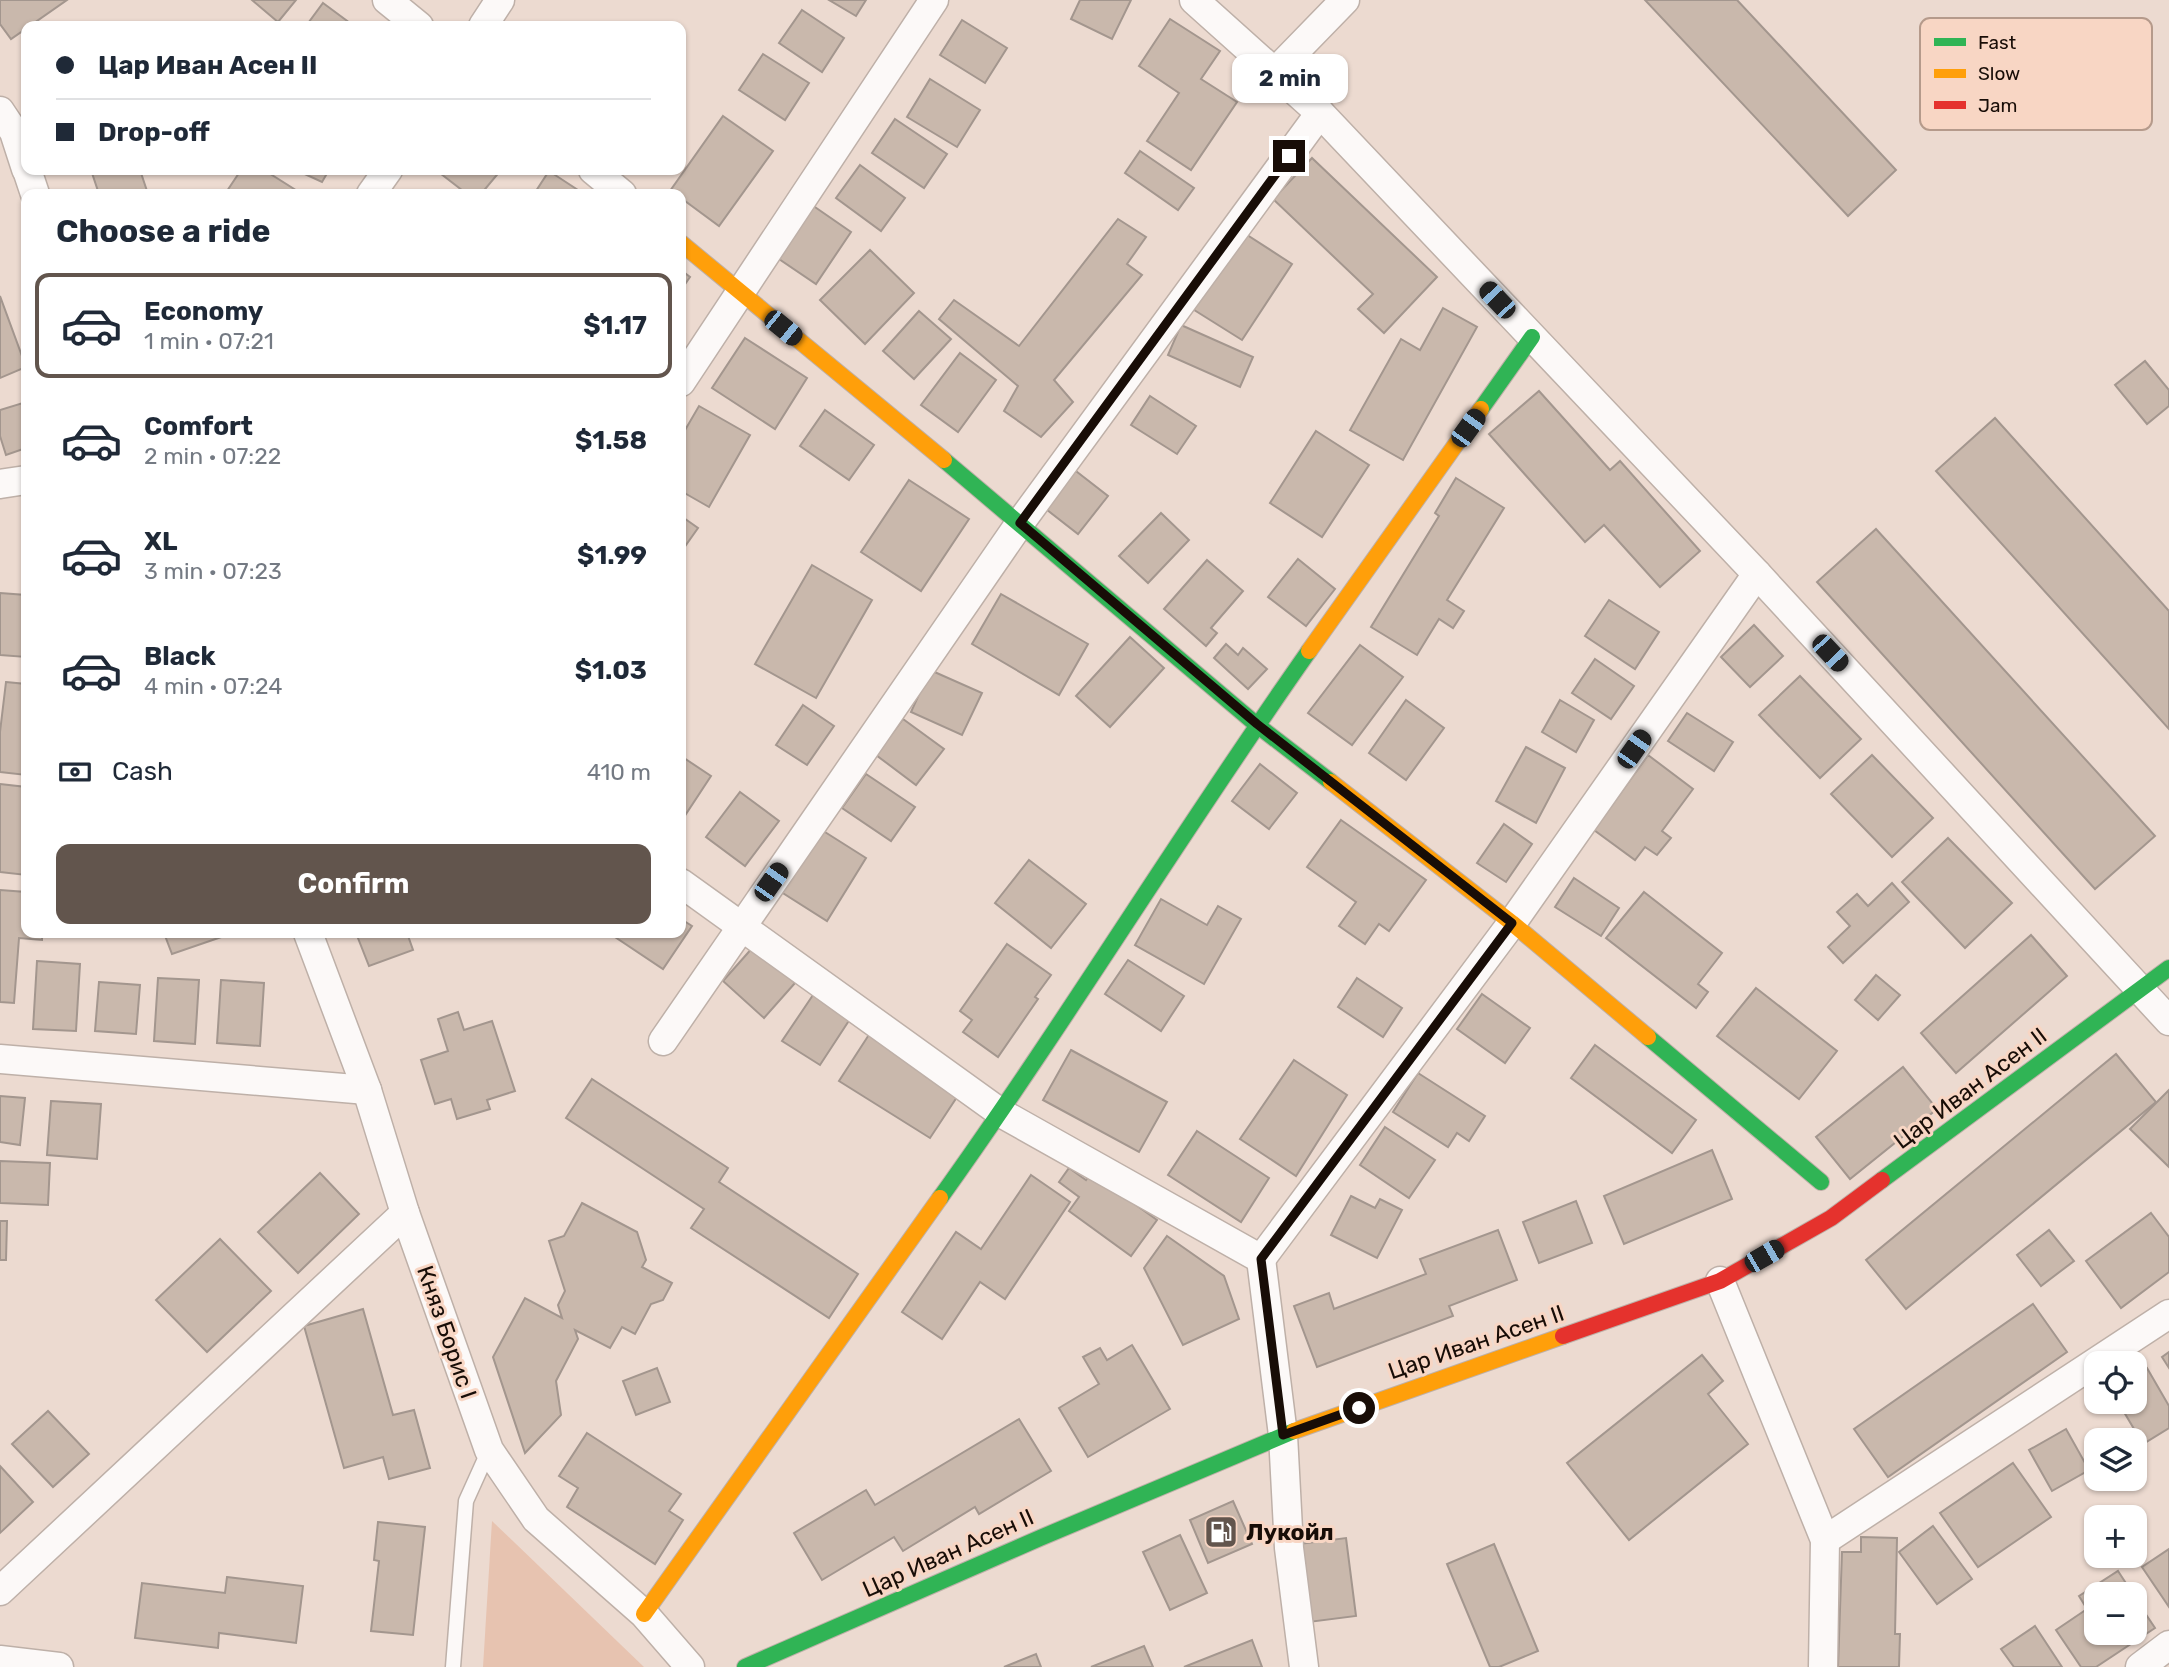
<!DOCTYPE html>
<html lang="en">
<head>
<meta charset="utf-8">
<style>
  body { margin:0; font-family:Rubik,sans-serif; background:#f2f2f3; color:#1f2937; height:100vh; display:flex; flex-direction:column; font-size:26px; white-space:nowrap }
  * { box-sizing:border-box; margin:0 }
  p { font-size:23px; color:#747a83 }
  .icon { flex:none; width:38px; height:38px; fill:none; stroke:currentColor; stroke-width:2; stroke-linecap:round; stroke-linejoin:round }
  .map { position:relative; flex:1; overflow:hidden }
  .panel { position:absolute; left:21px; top:189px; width:665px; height:749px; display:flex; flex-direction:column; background:#fff; border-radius:14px; box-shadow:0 2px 5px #0004 }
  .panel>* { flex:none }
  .banner { position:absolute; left:21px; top:21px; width:665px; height:154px; border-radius:14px; box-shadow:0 2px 5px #0004; display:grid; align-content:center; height:154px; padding:0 35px; background:#fff }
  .tools { position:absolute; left:2084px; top:1351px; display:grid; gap:14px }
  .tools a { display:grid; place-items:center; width:63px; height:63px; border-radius:14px; background:#fff; box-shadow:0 2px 5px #0004; font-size:35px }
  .end { position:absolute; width:32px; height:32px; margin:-16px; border:9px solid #180d07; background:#fff; box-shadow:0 0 0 4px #fff }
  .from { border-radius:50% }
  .bubble { position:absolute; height:49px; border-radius:14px; background:#fff; box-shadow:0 2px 5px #0004; font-size:23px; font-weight:700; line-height:49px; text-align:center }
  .car { position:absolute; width:21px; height:42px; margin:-21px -10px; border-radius:9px; box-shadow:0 0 5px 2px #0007; background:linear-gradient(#222 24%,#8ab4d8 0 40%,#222 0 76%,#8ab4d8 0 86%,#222 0) }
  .banner b { display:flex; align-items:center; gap:24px; height:66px; font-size:26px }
  .banner b+b { border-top:2px solid #e0e1e3 }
  .banner i { width:18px; height:18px; background:#1f2937 }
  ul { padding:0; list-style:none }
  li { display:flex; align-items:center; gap:21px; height:105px; margin:0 14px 10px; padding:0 21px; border:4px solid transparent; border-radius:14px }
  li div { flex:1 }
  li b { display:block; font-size:26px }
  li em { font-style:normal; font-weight:700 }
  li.current { border-color:#62554d }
  li>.icon { width:63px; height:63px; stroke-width:1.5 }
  h2 { padding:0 35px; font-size:32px; line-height:84px }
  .pay { display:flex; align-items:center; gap:18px; height:77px; padding:0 35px; font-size:26px }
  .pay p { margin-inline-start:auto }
  .cta { display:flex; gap:14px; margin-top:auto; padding:14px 35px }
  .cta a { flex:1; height:80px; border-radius:14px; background:#62554d; color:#fff; font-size:28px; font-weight:700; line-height:80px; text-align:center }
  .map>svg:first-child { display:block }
  .green { fill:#e7c3b0 }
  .building { fill:#c9b8ac; stroke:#a3968e; stroke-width:2 }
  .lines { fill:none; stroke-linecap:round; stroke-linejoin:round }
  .lane-casing { stroke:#beb0a8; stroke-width:17 }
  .street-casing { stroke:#beb0a8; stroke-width:31 }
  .fast-casing { stroke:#beb0a8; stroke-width:18 }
  .slow-casing { stroke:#beb0a8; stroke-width:18 }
  .jam-casing { stroke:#beb0a8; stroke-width:18 }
  .lane { stroke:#fcf9f8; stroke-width:14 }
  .street { stroke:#fcf9f8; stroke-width:28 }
  .fast { stroke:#30b455; stroke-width:16 }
  .slow { stroke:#ff9f0a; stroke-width:16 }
  .jam { stroke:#e5322d; stroke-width:16 }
  .route { stroke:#180d07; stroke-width:9 }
  .labels { text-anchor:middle; stroke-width:6; stroke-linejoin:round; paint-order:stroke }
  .street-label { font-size:23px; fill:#180d07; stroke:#f8d6c4 }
  .poi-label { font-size:23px; font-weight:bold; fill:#180d07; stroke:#f8d6c4; text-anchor:start }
  .key { fill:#f8d6c4; stroke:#b59a8b; stroke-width:2 }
  .key-label { font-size:19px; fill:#180d07 }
</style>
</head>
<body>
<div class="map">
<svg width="2169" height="1667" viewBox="0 0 2169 1667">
  <rect width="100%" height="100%" fill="#ecdad0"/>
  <polygon class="green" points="492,1521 644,1667 483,1667"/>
  <g class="building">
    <polygon points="0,0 67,0 11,39 0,24"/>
    <polygon points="252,0 296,0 278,22"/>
    <polygon points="829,0 866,0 856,16"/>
    <polygon points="1080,0 1131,0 1112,39 1071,19"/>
    <polygon points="1645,0 1737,0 1896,170 1848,216"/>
    <polygon points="323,3 354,26 306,26"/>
    <polygon points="802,10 844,38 822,72 779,43"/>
    <polygon points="1170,19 1220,51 1201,79 1237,102 1191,170 1147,141 1179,93 1139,66"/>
    <polygon points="962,20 1007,48 985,83 940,55"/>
    <polygon points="763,54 809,83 785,120 739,90"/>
    <polygon points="930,79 980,110 957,147 907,117"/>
    <polygon points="723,116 773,151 719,226 681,198 681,194 675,194 670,191"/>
    <polygon points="895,119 947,154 924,188 872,153"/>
    <polygon points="1140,151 1194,188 1178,210 1125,173"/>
    <polygon points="1312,158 1437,277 1384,333 1358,309 1373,294 1273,199"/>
    <polygon points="860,165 905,198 881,231 836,198"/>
    <polygon points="91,170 140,170 148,194 99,194"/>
    <polygon points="241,170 264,170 302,194 225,194"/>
    <polygon points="296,170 329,170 322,182"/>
    <polygon points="436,170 501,170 481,194 467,194"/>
    <polygon points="549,171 584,194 534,194"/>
    <polygon points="812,205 851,232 816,284 776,257"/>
    <polygon points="1118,219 1146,237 1127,264 1142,275 1054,380 1073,402 1041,437 1004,411 1018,386 939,319 954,300 1019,346"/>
    <polygon points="1241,231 1292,264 1242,340 1191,308"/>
    <polygon points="870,250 914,293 865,344 820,300"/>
    <polygon points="681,270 690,277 681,290"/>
    <polygon points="0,296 26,367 0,378"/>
    <polygon points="1443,308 1477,327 1403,460 1350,430 1401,339 1420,350"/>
    <polygon points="919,311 951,339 914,379 883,351"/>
    <polygon points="1181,325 1253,357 1240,387 1168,355"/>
    <polygon points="745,338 807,378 775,429 712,388"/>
    <polygon points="960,353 996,380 958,432 921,405"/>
    <polygon points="2145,361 2169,390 2169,406 2147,424 2115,385"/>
    <polygon points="1539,391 1610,470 1620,461 1700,551 1660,587 1604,525 1585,542 1489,434"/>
    <polygon points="1150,396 1196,426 1177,454 1131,425"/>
    <polygon points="26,402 26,448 6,455 0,436 0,410"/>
    <polygon points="699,406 750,435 709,507 681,491 681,437"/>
    <polygon points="825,410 874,445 849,480 800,446"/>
    <polygon points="1995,418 2169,611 2169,729 1936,471"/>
    <polygon points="1316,431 1369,465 1322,537 1270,503"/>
    <polygon points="1072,468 1108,496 1078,534 1042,506"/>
    <polygon points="1456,478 1504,508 1447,600 1464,611 1453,628 1439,619 1417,655 1371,627 1439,516 1435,513"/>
    <polygon points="909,480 969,519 921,591 861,552"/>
    <polygon points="1161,513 1189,540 1148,583 1119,556"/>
    <polygon points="681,516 698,528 681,552"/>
    <polygon points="1876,529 2155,836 2095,889 1817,582"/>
    <polygon points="1298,559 1335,589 1306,626 1268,597"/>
    <polygon points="1207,560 1243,591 1211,628 1217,633 1206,646 1164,609"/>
    <polygon points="812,565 872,600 816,698 755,664"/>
    <polygon points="0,593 26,595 26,657 0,655"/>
    <polygon points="1001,594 1088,644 1059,695 972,644"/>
    <polygon points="1609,600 1659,632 1635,669 1585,636"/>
    <polygon points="1754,625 1783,656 1750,687 1721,657"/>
    <polygon points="1130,637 1164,668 1110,727 1076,696"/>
    <polygon points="1226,644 1238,655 1243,648 1267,669 1248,689 1214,658"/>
    <polygon points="1360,645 1403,677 1352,745 1308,713"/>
    <polygon points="1595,659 1634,686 1611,719 1572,693"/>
    <polygon points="930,670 982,693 962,735 911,712"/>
    <polygon points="1800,676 1861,739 1820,778 1759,715"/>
    <polygon points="6,682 26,684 26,775 0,772 0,732"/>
    <polygon points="1406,700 1444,728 1406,780 1369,753"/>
    <polygon points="1560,700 1594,720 1576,752 1542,732"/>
    <polygon points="803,705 834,726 807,765 776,745"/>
    <polygon points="1687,713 1733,742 1714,771 1668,741"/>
    <polygon points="903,719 944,749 916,785 876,755"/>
    <polygon points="1526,747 1565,768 1536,823 1496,801"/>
    <polygon points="1648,755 1693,789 1662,831 1671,838 1657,855 1645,847 1635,860 1594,830"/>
    <polygon points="1872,755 1933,818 1892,857 1831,794"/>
    <polygon points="681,756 711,776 684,817 681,815"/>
    <polygon points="1260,764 1297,793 1269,829 1232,801"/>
    <polygon points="866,774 915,807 891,841 842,808"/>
    <polygon points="0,784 26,787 26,875 0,872"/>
    <polygon points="740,792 779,821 745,866 706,837"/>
    <polygon points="1341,820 1426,880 1389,931 1379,924 1365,944 1339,926 1356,902 1307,867"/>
    <polygon points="1504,824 1532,844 1506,882 1477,863"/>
    <polygon points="817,827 866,858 827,921 778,890"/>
    <polygon points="1948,838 2012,903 1965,948 1902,882"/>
    <polygon points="1029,860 1086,904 1051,948 995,903"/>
    <polygon points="1574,878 1619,908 1601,936 1555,907"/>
    <polygon points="1892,883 1909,902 1843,963 1828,947 1850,926 1837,912 1857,894 1868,906"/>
    <polygon points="0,890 26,892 26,933 42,933 42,940 19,938 14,1003 0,1002"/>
    <polygon points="1644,892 1722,953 1698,984 1708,992 1696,1008 1606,938"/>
    <polygon points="1161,899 1207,925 1218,906 1241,919 1204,984 1135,945"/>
    <polygon points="681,919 692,926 663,969 609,933 681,933"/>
    <polygon points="164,933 233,933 172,954"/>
    <polygon points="356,933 407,933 413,950 369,966"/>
    <polygon points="2031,935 2067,976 1956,1073 1921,1033"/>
    <polygon points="1007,944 1051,975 1035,997 1038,999 998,1057 963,1032 972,1020 960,1011"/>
    <polygon points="754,946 795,983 764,1018 723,981"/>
    <polygon points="1128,960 1184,996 1161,1031 1105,994"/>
    <polygon points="37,961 80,964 76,1031 33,1029"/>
    <polygon points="1876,975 1900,995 1878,1020 1855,1000"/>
    <polygon points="158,978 199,980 195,1044 154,1041"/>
    <polygon points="1357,978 1402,1008 1383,1037 1338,1007"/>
    <polygon points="221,980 264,983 260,1046 217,1043"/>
    <polygon points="99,982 140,985 136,1034 95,1031"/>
    <polygon points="1756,988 1837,1051 1799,1099 1717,1036"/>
    <polygon points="815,992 852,1016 820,1065 782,1041"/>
    <polygon points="1482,994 1530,1028 1505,1063 1457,1029"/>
    <polygon points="458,1012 464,1030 492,1021 515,1091 487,1100 490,1109 457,1119 451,1099 435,1104 421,1060 448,1051 438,1019"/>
    <polygon points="872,1030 930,1066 925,1076 957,1097 930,1138 839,1081"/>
    <polygon points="1595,1045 1696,1120 1672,1153 1571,1078"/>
    <polygon points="1071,1050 1167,1102 1139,1152 1043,1100"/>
    <polygon points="2116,1054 2156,1102 1906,1309 1866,1260"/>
    <polygon points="1294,1060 1347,1095 1296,1176 1240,1139"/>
    <polygon points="1903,1067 1937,1109 1850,1179 1816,1137"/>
    <polygon points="1418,1073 1485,1116 1469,1141 1457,1133 1448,1147 1393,1112"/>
    <polygon points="592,1079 728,1168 719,1182 858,1274 829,1318 691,1228 704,1209 566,1118"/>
    <polygon points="2169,1090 2169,1167 2130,1129"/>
    <polygon points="0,1096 25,1098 20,1145 0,1142"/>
    <polygon points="51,1101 101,1104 97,1159 47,1155"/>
    <polygon points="1385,1127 1435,1160 1409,1198 1360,1165"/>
    <polygon points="1197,1131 1269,1178 1241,1222 1168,1175"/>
    <polygon points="1712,1150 1732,1199 1624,1244 1604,1196"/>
    <polygon points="0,1161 50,1163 48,1205 0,1203"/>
    <polygon points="1069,1168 1086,1180 1091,1173 1157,1220 1131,1256 1069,1211 1079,1197 1059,1182"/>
    <polygon points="320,1173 359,1214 298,1273 258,1232"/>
    <polygon points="1031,1175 1070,1202 1005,1299 980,1282 942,1339 902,1312 956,1232 981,1249"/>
    <polygon points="1351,1196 1375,1208 1380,1199 1402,1210 1377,1258 1331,1235"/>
    <polygon points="1576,1201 1592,1243 1539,1263 1523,1222"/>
    <polygon points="582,1203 637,1232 646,1260 642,1267 672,1283 663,1300 651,1304 635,1334 622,1327 610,1348 575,1330 578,1339 556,1381 561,1415 525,1453 493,1357 525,1298 562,1318 558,1305 565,1291 549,1241 564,1236"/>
    <polygon points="2151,1213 2169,1237 2169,1272 2121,1308 2086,1261"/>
    <polygon points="0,1221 7,1221 6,1260 0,1260"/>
    <polygon points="1498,1230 1517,1280 1449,1306 1453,1316 1317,1367 1294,1306 1329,1293 1334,1309 1426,1274 1420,1259"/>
    <polygon points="2049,1230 2074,1261 2041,1286 2017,1255"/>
    <polygon points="1167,1236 1224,1276 1239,1319 1183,1345 1144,1268"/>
    <polygon points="220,1239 271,1291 207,1352 156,1300"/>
    <polygon points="2033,1304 2067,1352 1888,1477 1854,1429"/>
    <polygon points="363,1309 393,1415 414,1410 430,1468 389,1479 383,1457 344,1468 304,1326"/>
    <polygon points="1132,1345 1170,1409 1088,1457 1059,1408 1099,1384 1083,1357 1100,1348 1107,1360"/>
    <polygon points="2169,1352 2169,1368 2162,1357"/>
    <polygon points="1702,1355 1723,1381 1708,1394 1748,1444 1629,1540 1567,1463"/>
    <polygon points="657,1368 670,1402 636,1415 623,1381"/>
    <polygon points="2147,1368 2169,1406 2169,1428 2143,1444 2118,1402 2135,1402 2135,1375"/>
    <polygon points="48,1411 89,1454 53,1487 12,1444"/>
    <polygon points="1019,1419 1051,1471 979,1514 975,1507 903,1551 894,1537 822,1580 794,1533 866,1490 875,1505"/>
    <polygon points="2066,1429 2089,1470 2052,1491 2029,1450"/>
    <polygon points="587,1433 681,1494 669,1511 683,1520 655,1564 567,1507 578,1488 559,1476"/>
    <polygon points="2013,1463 2051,1517 1978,1567 1940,1513"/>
    <polygon points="0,1466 33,1502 0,1533"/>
    <polygon points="1233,1501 1252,1544 1208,1563 1190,1520"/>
    <polygon points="378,1522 425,1527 413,1635 371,1631 379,1561 374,1560"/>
    <polygon points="1933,1526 1972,1579 1937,1604 1899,1552"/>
    <polygon points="1180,1535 1207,1593 1170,1610 1143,1552"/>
    <polygon points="1861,1537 1897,1538 1895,1634 1900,1634 1899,1667 1838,1667 1842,1552 1861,1552"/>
    <polygon points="1346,1538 1356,1616 1309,1622 1299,1544"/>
    <polygon points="1494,1544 1538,1651 1499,1667 1490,1667 1447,1564"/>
    <polygon points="2169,1549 2169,1607 2142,1567"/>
    <polygon points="2118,1571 2133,1594 2096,1594 2096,1633 2135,1633 2135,1598 2155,1628 2096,1667 2081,1667 2056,1630 2087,1609 2079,1596"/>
    <polygon points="227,1577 303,1586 296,1643 219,1633 218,1648 135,1638 142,1583 225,1593"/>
    <polygon points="2035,1626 2062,1667 2014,1667 2001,1649"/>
    <polygon points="1252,1640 1262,1667 1184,1667"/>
    <polygon points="1144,1646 1153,1667 1091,1667"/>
    <polygon points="1036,1654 1041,1667 1004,1667"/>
  </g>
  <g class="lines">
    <defs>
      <polyline id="lane" points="453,1667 466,1501 489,1450"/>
      <g id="street">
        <polyline points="387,0 419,26"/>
        <polyline points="1194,0 1320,113 1757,574 2169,1021"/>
        <polyline points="483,26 500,0"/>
        <polyline points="1275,72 1345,0"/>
        <polyline points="0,111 14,132 26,169"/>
        <polyline points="27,170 35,194"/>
        <polyline points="593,170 622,194"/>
        <polyline points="371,194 388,170"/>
        <polyline points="681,382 934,0"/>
        <polyline points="0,484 26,480"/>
        <polyline points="681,883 1001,1113 1261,1259 1283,1435 1289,1548 1304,1667"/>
        <polyline points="308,933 367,1090 405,1213 489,1450 536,1519 644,1614 690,1667"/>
        <polyline points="663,1041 1020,523 1320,113"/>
        <polyline points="0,1059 367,1090"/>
        <polyline points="1261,1259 1512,923 1757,574"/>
        <polyline points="1720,1281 1825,1540 1823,1667"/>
        <polyline points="1825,1540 2169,1314"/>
        <polyline points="0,1591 405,1213"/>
        <polyline points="0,1660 59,1667"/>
        <polyline points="2140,1667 2169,1645"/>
      </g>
      <g id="fast">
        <polyline points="1481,409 1532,337"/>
        <polyline points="944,460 1257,725 1331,782"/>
        <polyline points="1648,1037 1821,1182"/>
        <polyline points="1882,1180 2169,968"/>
        <path d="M 940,1198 C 1068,1019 1182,831 1309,651"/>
        <polyline points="745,1667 1040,1538 1294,1431"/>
      </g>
      <g id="slow">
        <polyline points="681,243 944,460"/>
        <polyline points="1309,651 1481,409"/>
        <polyline points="1331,782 1512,923 1648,1037"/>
        <polyline points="1294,1431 1563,1336"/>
        <polyline points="644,1614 940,1198"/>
      </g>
      <polyline id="jam" points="1563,1336 1720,1281 1831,1218 1882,1180"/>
    </defs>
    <use href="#lane" class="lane-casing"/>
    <use href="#street" class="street-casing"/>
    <use href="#fast" class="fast-casing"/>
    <use href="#slow" class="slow-casing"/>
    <use href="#jam" class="jam-casing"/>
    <use href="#lane" class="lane"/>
    <use href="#street" class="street"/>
    <use href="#fast" class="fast"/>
    <use href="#slow" class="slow"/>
    <use href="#jam" class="jam"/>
  </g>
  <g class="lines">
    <polyline class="route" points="1289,156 1020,523 1257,724 1512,923 1261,1259 1283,1435 1359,1408"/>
  </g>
  <defs>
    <symbol id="fuel-square" viewBox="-11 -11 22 22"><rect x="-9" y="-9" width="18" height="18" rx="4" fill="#62554d" stroke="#f8d6c4"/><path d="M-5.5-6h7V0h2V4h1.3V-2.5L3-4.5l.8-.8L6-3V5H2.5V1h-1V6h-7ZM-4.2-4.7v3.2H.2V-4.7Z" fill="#fff"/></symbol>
  </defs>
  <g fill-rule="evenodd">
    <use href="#fuel-square" x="1202" y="1513" width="38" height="38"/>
  </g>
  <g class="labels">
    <g class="street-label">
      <text transform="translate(1970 1088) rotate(-37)" y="8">Цар Иван Асен II</text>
      <text transform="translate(447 1332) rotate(71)" y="8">Княз Борис I</text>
      <text transform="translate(1476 1342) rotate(-19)" y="8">Цар Иван Асен II</text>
      <text transform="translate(948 1553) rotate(-24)" y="8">Цар Иван Асен II</text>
    </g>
    <g class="poi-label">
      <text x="1246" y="1540">Лукойл</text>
    </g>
  </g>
  <rect x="1920" y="18" width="232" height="112" rx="10" class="key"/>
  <rect x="1934" y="38" width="32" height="8" fill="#30b455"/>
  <rect x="1934" y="69" width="32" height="9" fill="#ff9f0a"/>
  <rect x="1934" y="101" width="32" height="8" fill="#e5322d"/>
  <g class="key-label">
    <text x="1978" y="49">Fast</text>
    <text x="1978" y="80">Slow</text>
    <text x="1978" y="112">Jam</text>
  </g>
</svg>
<div class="tools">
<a><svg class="icon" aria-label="locate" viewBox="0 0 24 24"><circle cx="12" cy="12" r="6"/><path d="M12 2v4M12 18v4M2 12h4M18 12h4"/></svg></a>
<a><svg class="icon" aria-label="layers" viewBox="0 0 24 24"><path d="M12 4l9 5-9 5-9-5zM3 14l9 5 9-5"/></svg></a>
<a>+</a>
<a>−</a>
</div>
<i class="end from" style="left:1359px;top:1408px"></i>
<i class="end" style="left:1289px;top:156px"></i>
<div class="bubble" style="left:1232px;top:54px;width:116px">2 min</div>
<i class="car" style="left:1497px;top:300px;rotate:317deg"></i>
<i class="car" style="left:783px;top:328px;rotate:129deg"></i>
<i class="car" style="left:1468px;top:428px;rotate:36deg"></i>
<i class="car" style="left:1830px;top:653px;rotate:137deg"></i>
<i class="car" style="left:1634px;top:749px;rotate:35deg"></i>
<i class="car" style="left:771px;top:882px;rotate:35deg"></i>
<i class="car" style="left:1764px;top:1256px;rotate:60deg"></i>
<div class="banner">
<b><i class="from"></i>Цар Иван Асен II</b>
<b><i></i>Drop-off</b>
</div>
<section class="panel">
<h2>Choose a ride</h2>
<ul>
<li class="current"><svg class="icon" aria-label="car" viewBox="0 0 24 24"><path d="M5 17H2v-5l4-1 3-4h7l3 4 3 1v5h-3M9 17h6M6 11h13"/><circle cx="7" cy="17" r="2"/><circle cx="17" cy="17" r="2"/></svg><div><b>Economy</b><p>1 min · 07:21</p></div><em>$1.17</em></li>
<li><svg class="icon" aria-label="car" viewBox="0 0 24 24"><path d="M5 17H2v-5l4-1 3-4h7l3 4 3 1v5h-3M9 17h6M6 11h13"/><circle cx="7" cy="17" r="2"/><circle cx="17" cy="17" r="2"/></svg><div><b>Comfort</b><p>2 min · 07:22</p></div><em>$1.58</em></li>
<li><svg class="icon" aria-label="car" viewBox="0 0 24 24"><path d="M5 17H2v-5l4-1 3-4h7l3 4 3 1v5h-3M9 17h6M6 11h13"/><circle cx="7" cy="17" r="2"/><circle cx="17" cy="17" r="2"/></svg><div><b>XL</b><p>3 min · 07:23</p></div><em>$1.99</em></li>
<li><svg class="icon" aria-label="car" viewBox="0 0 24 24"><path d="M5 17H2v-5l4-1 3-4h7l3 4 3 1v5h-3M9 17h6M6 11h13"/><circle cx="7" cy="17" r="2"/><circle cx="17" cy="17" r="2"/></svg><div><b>Black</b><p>4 min · 07:24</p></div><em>$1.03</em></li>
</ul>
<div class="pay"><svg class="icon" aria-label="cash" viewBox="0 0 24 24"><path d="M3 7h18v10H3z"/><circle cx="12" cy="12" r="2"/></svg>Cash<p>410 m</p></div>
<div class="cta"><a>Confirm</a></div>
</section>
</div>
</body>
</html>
